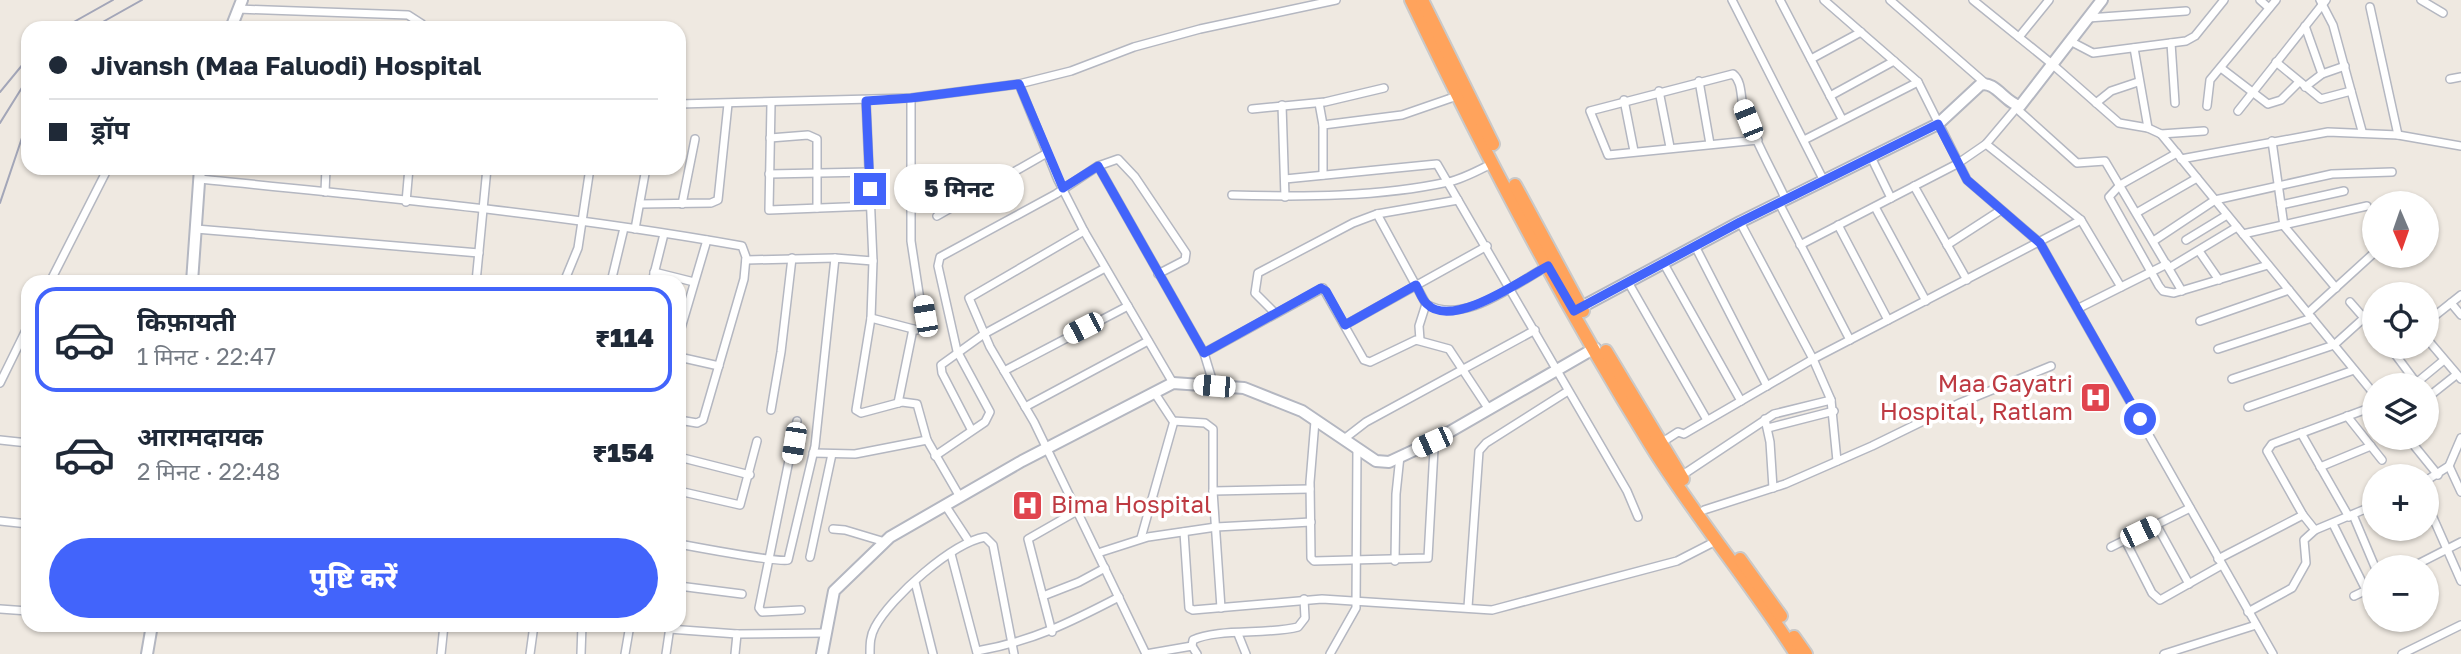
<!DOCTYPE html>
<html lang="hi">
<head>
<meta charset="utf-8">
<style>
  body { margin:0; font-family:"Golos Text","Noto Sans Devanagari",sans-serif; background:#f2f2f3; color:#1f2937; height:100vh; display:flex; flex-direction:column; font-size:26px; white-space:nowrap }
  * { box-sizing:border-box; margin:0 }
  p { font-size:23px; color:#747a83 }
  .icon { flex:none; width:38px; height:38px; fill:none; stroke:currentColor; stroke-width:2; stroke-linecap:round; stroke-linejoin:round }
  .map { position:relative; flex:1; overflow:hidden }
  .sheet { position:absolute; left:21px; top:275px; width:665px; height:357px; display:flex; flex-direction:column; background:#fff; border-radius:21px; box-shadow:0 2px 5px #0004 }
  .sheet>* { flex:none }
  .top-card { position:absolute; left:21px; top:21px; width:665px; height:154px; border-radius:21px; box-shadow:0 2px 5px #0004; display:grid; align-content:center; height:154px; padding:0 28px; background:#fff }
  .needle { width:46px; rotate:178deg }
  .buttons { position:absolute; left:2362px; top:191px; display:grid; gap:14px }
  .buttons a { display:grid; place-items:center; width:77px; height:77px; border-radius:50%; background:#fff; box-shadow:0 2px 5px #0004; font-size:35px }
  .end { position:absolute; width:32px; height:32px; margin:-16px; border:9px solid #4264fb; background:#fff; box-shadow:0 0 0 4px #fff }
  .from { border-radius:50% }
  .bubble { position:absolute; height:49px; border-radius:24px; background:#fff; box-shadow:0 2px 5px #0004; font-size:23px; font-weight:800; line-height:49px; text-align:center }
  .car { position:absolute; width:21px; height:42px; margin:-21px -10px; border-radius:9px; box-shadow:0 0 5px 2px #0007; background:linear-gradient(#fff 24%,#345 0 40%,#fff 0 76%,#345 0 86%,#fff 0) }
  .top-card b { display:flex; align-items:center; gap:24px; height:66px; font-size:26px }
  .top-card b+b { border-top:2px solid #e0e1e3 }
  .top-card i { width:18px; height:18px; background:#1f2937 }
  ul { padding:12px 0 0; list-style:none }
  li { display:flex; align-items:center; gap:21px; height:105px; margin:0 14px 10px; padding:0 14px; border:4px solid transparent; border-radius:21px }
  li div { flex:1 }
  li b { display:block; font-size:26px }
  li em { font-style:normal; font-weight:800 }
  li.current { border-color:#4264fb }
  li>.icon { width:63px; height:63px; stroke-width:1.5 }
  .primary-button { display:flex; gap:14px; margin-top:auto; padding:14px 28px }
  .primary-button a { flex:1; height:80px; border-radius:42px; background:#4264fb; color:#fff; font-size:28px; font-weight:800; line-height:80px; text-align:center }
  .map>svg:first-child { display:block }
  .lines { fill:none; stroke-linecap:round; stroke-linejoin:round }
  .street-casing { stroke:#b4b7c1; stroke-width:10 }
  .secondary-casing { stroke:#b4b7c1; stroke-width:14 }
  .highway-casing { stroke:#c9c9c9; stroke-width:16 }
  .street { stroke:#fff; stroke-width:7 }
  .secondary { stroke:#fff; stroke-width:10 }
  .highway { stroke:#ffa35c; stroke-width:12 }
  .rail { stroke:#a3a6b8; stroke-width:2 }
  .route { stroke:#4264fb; stroke-width:9 }
  .labels { text-anchor:middle; stroke-width:7; stroke-linejoin:round; paint-order:stroke }
  .health-label { font-size:24px; fill:#be3a42; stroke:#fff; text-anchor:end }
</style>
</head>
<body>
<div class="map">
<svg width="2461" height="654" viewBox="0 0 2461 654">
  <rect width="100%" height="100%" fill="#efe9e1"/>
  <g class="lines">
    <defs>
      <g id="street">
        <polyline points="1732,0 1824,181"/>
        <polyline points="1780,0 1842,119"/>
        <polyline points="1824,0 1918,82 1967,180 2040,243 2273,654"/>
        <polyline points="1890,0 1985,83"/>
        <polyline points="1973,0 2052,64 2119,123 2148,128 2161,134 2375,395"/>
        <polyline points="2260,0 2269,8"/>
        <polyline points="2320,0 2333,25 2362,131"/>
        <polyline points="2421,0 2443,13"/>
        <polyline points="2370,7 2398,135"/>
        <polyline points="238,9 408,15 422,24 422,28"/>
        <polyline points="2088,18 2186,11"/>
        <polyline points="2305,26 2322,74"/>
        <polyline points="2019,37 2049,0"/>
        <polyline points="2070,41 2093,53 2186,41 2195,36 2224,0"/>
        <polyline points="2171,43 2175,103"/>
        <polyline points="2134,48 2148,128"/>
        <polyline points="1811,59 1861,32"/>
        <polyline points="2276,62 2321,99 2351,91"/>
        <polyline points="2221,68 2268,104 2281,100 2299,82"/>
        <polyline points="2450,79 2461,77"/>
        <polyline points="1699,81 1710,144"/>
        <polyline points="2305,87 2322,74 2345,66"/>
        <polyline points="1659,91 1670,147"/>
        <polyline points="1830,96 1894,61"/>
        <polyline points="1624,100 1634,151"/>
        <polyline points="1319,103 1323,125 1323,175"/>
        <polyline points="2096,103 2111,91 2138,82"/>
        <polyline points="679,104 911,98 1019,84"/>
        <polyline points="771,104 769,210 871,206"/>
        <polyline points="1282,105 1285,197"/>
        <polyline points="2207,106 2210,80 2276,0"/>
        <polyline points="2016,108 2077,163 2105,161 2182,291"/>
        <polyline points="1252,109 1325,102 1384,88"/>
        <polyline points="2238,111 2326,0"/>
        <polyline points="1323,125 1402,115 1457,96"/>
        <polyline points="2161,134 2204,131"/>
        <polyline points="770,138 808,135 817,139 817,208"/>
        <path d="M 1758,140 L 1608,155 L 1590,111 L 1733,74 C 1743,82 1740,98 1744,110 C 1755,141 1772,170 1786,200"/>
        <polyline points="1804,140 1918,82"/>
        <polyline points="2272,141 2284,226 2336,288"/>
        <polyline points="1986,144 2081,220 2121,287"/>
        <polyline points="2177,153 2120,185 2109,197 2159,286 2163,291 2174,293 2268,265"/>
        <polyline points="1871,157 1891,198"/>
        <polyline points="2181,159 2328,132 2398,135 2461,146"/>
        <polyline points="1098,166 1204,353 1214,386"/>
        <polyline points="769,174 870,172"/>
        <path d="M 199,179 C 381,197 562,214 742,246 L 746,257 L 744,279 L 703,420 L 697,423 L 679,420"/>
        <polyline points="1285,179 1437,164 1627,491 1638,517"/>
        <polyline points="1914,186 1967,280"/>
        <polyline points="325,192 326,168"/>
        <path d="M 1232,195 C 1303,197 1379,197 1448,182 C 1463,179 1479,170 1493,163"/>
        <polyline points="406,202 409,168"/>
        <polyline points="1779,203 1850,340"/>
        <polyline points="640,204 711,203 718,200 728,104"/>
        <polyline points="682,204 695,139"/>
        <polyline points="2281,205 2344,191"/>
        <polyline points="1875,207 1926,301"/>
        <polyline points="2138,212 2197,178"/>
        <path d="M 1377,214 L 1426,304 C 1465,326 1514,284 1548,266"/>
        <polyline points="937,216 1047,153"/>
        <polyline points="1740,222 1813,359 1831,400 1837,461"/>
        <polyline points="1838,225 1888,320"/>
        <polyline points="196,229 479,253"/>
        <polyline points="635,229 646,168"/>
        <polyline points="1084,231 969,298 990,347 1034,422 1146,654"/>
        <polyline points="2243,234 2367,206"/>
        <polyline points="2155,240 2215,200 2332,174 2392,172"/>
        <polyline points="2186,240 2227,215"/>
        <polyline points="1800,245 1957,164 1986,144 2018,106"/>
        <polyline points="1947,245 2001,210"/>
        <polyline points="1695,246 1767,386"/>
        <polyline points="2199,251 2219,280"/>
        <polyline points="746,260 835,258"/>
        <polyline points="873,261 871,318 856,410 861,413 902,402 917,404 927,440 960,497"/>
        <polyline points="1664,264 1741,401"/>
        <polyline points="2169,268 2237,227"/>
        <polyline points="654,272 694,282"/>
        <polyline points="50,282 108,168"/>
        <polyline points="476,282 487,168"/>
        <polyline points="564,282 578,248 590,168"/>
        <polyline points="611,282 624,228"/>
        <polyline points="652,282 664,234"/>
        <polyline points="1628,282 1707,420"/>
        <polyline points="2350,302 2364,318"/>
        <polyline points="2451,303 2461,315"/>
        <polyline points="2079,308 2167,264"/>
        <polyline points="1275,313 1255,293 1258,273 1353,223 1377,214 1458,200"/>
        <polyline points="2308,313 2375,252"/>
        <polyline points="2365,317 2375,329"/>
        <polyline points="871,318 917,330 924,326 911,241 911,98"/>
        <polyline points="2200,321 2289,290"/>
        <polyline points="2427,322 2461,295"/>
        <polyline points="1345,325 1487,246"/>
        <polyline points="679,335 707,240"/>
        <polyline points="2427,339 2461,379"/>
        <polyline points="1420,340 1419,326 1426,304"/>
        <polyline points="2389,346 2418,385"/>
        <polyline points="2218,349 2312,318"/>
        <polyline points="1204,353 1323,288 1364,360 1370,362 1416,340 1449,349 1488,408"/>
        <polyline points="679,357 719,366"/>
        <polyline points="1004,371 1128,306"/>
        <polyline points="2232,379 2334,345 2375,308"/>
        <polyline points="0,383 28,326"/>
        <polyline points="1173,383 1084,231 1058,180 1019,84 1071,71 1134,47 1200,29 1336,0"/>
        <polyline points="2415,384 2444,360"/>
        <polyline points="1154,392 1173,421 1205,423 1213,429 1213,491 1221,608"/>
        <polyline points="2427,398 2456,375"/>
        <polyline points="898,403 913,329"/>
        <polyline points="2375,406 2272,444 2267,451 2303,515 2315,530 2375,505"/>
        <polyline points="1025,407 1148,341"/>
        <polyline points="2248,407 2354,370"/>
        <polyline points="771,410 781,352 792,258"/>
        <polyline points="2347,416 2382,460"/>
        <polyline points="1765,419 1770,442 1773,488"/>
        <polyline points="797,421 759,608 762,612 801,610"/>
        <polyline points="1315,421 1310,482 1311,558 1314,561 1428,558 1434,449 1432,442"/>
        <polyline points="1768,428 1834,411"/>
        <polyline points="971,429 942,373 941,365 984,334 1105,268"/>
        <polyline points="2301,433 2349,517"/>
        <polyline points="2408,438 2438,475"/>
        <polyline points="1344,439 1366,422 1535,330"/>
        <polyline points="0,440 28,443"/>
        <polyline points="1661,443 1678,432 1684,434 1813,359 2081,220"/>
        <polyline points="813,453 855,454 927,440"/>
        <polyline points="935,456 985,422 990,412 957,351 938,266 940,257 1056,194 1098,166 1118,159 1135,177 1186,253 1185,260 1158,274"/>
        <polyline points="679,457 750,475"/>
        <polyline points="2449,466 2461,492"/>
        <polyline points="2320,467 2371,446"/>
        <polyline points="1681,476 1774,414 1831,400"/>
        <polyline points="2427,480 2449,466 2461,438"/>
        <polyline points="679,491 740,505 757,441"/>
        <polyline points="1213,491 1310,489"/>
        <polyline points="2427,504 2461,581"/>
        <polyline points="945,505 968,540"/>
        <polyline points="1704,510 1785,484 1872,446 1960,403 2051,366"/>
        <polyline points="2353,515 2375,567"/>
        <polyline points="0,521 28,524"/>
        <polyline points="2156,524 2189,584"/>
        <polyline points="2333,524 2366,590"/>
        <polyline points="833,529 845,530 885,542"/>
        <polyline points="1184,532 1189,608 1193,610 1322,599 1492,610 1677,561 1716,541"/>
        <polyline points="1141,538 1174,421"/>
        <polyline points="2125,540 2152,593 2160,600 2222,565"/>
        <path d="M 679,544 C 695,547 781,563 788,560 L 815,446 L 835,258 L 873,261 L 866,101"/>
        <polyline points="2111,547 2190,508"/>
        <polyline points="1098,553 1148,537 1216,527 1311,522"/>
        <polyline points="951,554 977,653"/>
        <polyline points="810,557 832,454"/>
        <polyline points="2218,559 2303,515"/>
        <polyline points="1395,561 1396,494 1400,456"/>
        <polyline points="679,562 682,545"/>
        <polyline points="2412,567 2461,542"/>
        <polyline points="915,582 933,654"/>
        <polyline points="679,586 742,594"/>
        <polyline points="1043,596 1079,582 1105,568"/>
        <polyline points="2354,596 2375,586"/>
        <polyline points="1468,607 1479,451 1486,443 1568,391"/>
        <polyline points="0,609 28,611"/>
        <polyline points="2248,612 2292,588 2306,563 2304,540 2315,530"/>
        <polyline points="669,629 737,634 826,633"/>
        <polyline points="1052,632 1028,539 1077,511"/>
        <polyline points="1238,634 1246,654"/>
        <path d="M 977,651 C 1033,641 1069,623 1119,597"/>
        <polyline points="441,654 444,625"/>
        <polyline points="530,654 534,625"/>
        <polyline points="581,654 582,625"/>
        <polyline points="625,654 630,625"/>
        <polyline points="666,654 670,627"/>
        <polyline points="735,654 737,634"/>
        <path d="M 870,654 C 870,644 870,636 875,627 C 891,597 952,543 985,537 L 993,545 L 1014,654"/>
        <polyline points="1146,654 1192,646"/>
        <path d="M 1197,654 L 1192,646 L 1193,640 C 1217,628 1268,635 1298,627 L 1305,618 L 1304,599"/>
        <polyline points="1330,654 1356,608 1357,448"/>
        <polyline points="2164,654 2256,625"/>
        <polyline points="2402,654 2461,625"/>
      </g>
      <g id="secondary">
        <polyline points="231,28 242,0"/>
        <polyline points="192,282 200,168"/>
        <path d="M 1574,311 L 1740,222 L 1938,124 L 1980,85 C 1995,80 2005,103 2020,106 L 2102,0"/>
        <polyline points="147,654 152,625"/>
        <polyline points="822,654 834,591 890,537 1022,461 1173,383 1244,388 1302,411 1376,461 1389,462 1432,442 1595,348"/>
      </g>
      <g id="highway">
        <path d="M 1411,0 C 1483,151 1562,302 1650,444 C 1695,517 1750,582 1796,654"/>
        <polyline points="1422,0 1493,144"/>
        <polyline points="1515,185 1583,311"/>
        <polyline points="1606,351 1683,479"/>
        <polyline points="1740,559 1781,616"/>
        <polyline points="1794,637 1806,654"/>
      </g>
    </defs>
    <use href="#street" class="street-casing"/>
    <use href="#secondary" class="secondary-casing"/>
    <use href="#highway" class="highway-casing"/>
    <use href="#street" class="street"/>
    <use href="#secondary" class="secondary"/>
    <use href="#highway" class="highway"/>
    <g class="rail">
      <polyline points="63,28 113,0"/>
      <polyline points="92,28 142,0"/>
      <polyline points="0,92 28,58"/>
      <polyline points="0,123 28,78"/>
      <polyline points="0,203 28,120"/>
    </g>
  </g>
  <g class="lines">
    <path class="route" d="M 870,189 L 866,101 L 911,98 L 1019,84 L 1063,188 L 1098,166 L 1204,353 L 1321,288 L 1326,291 L 1345,325 L 1416,285 C 1419,290 1422,300 1427,304 C 1452,330 1523,279 1548,266 L 1574,311 L 1740,222 L 1938,124 L 1967,180 L 2040,243 L 2140,419"/>
  </g>
  <defs>
    <symbol id="hospital-square" viewBox="-11 -11 22 22"><rect x="-9" y="-9" width="18" height="18" rx="4" fill="#e0444e" stroke="#fff"/><path d="M-5-5h3v3.5h4V-5h3V5h-3V1.5h-4V5h-3Z" fill="#fff"/></symbol>
  </defs>
  <g fill-rule="evenodd">
    <use href="#hospital-square" x="2078" y="380" width="35" height="35"/>
    <use href="#hospital-square" x="1010" y="488" width="35" height="35"/>
  </g>
  <g class="labels">
    <g class="health-label">
      <text x="2073" y="392">Maa Gayatri<tspan x="2073" dy="28">Hospital, Ratlam</tspan></text>
      <text x="1051" y="513" text-anchor="start">Bima Hospital</text>
    </g>
  </g>
</svg>
<div class="buttons">
<a><svg class="needle" viewBox="-14 -14 28 28"><path d="M0-13l5 13h-10z" fill="#e53935"/><path d="M0 13l5-13h-10z" fill="#747a83"/></svg></a>
<a><svg class="icon" aria-label="locate" viewBox="0 0 24 24"><circle cx="12" cy="12" r="6"/><path d="M12 2v4M12 18v4M2 12h4M18 12h4"/></svg></a>
<a><svg class="icon" aria-label="layers" viewBox="0 0 24 24"><path d="M12 4l9 5-9 5-9-5zM3 14l9 5 9-5"/></svg></a>
<a>+</a>
<a>−</a>
</div>
<i class="end from" style="left:2140px;top:419px"></i>
<i class="end" style="left:870px;top:189px"></i>
<div class="bubble" style="left:894px;top:164px;width:130px">5 मिनट</div>
<i class="car" style="left:1748px;top:120px;rotate:338deg"></i>
<i class="car" style="left:925px;top:316px;rotate:350deg"></i>
<i class="car" style="left:1083px;top:328px;rotate:243deg"></i>
<i class="car" style="left:1214px;top:386px;rotate:275deg"></i>
<i class="car" style="left:1432px;top:442px;rotate:246deg"></i>
<i class="car" style="left:794px;top:443px;rotate:189deg"></i>
<i class="car" style="left:2140px;top:532px;rotate:64deg"></i>
<div class="top-card">
<b><i class="from"></i>Jivansh (Maa Faluodi) Hospital</b>
<b><i></i>ड्रॉप</b>
</div>
<section class="sheet">
<ul>
<li class="current"><svg class="icon" aria-label="car" viewBox="0 0 24 24"><path d="M5 17H2v-5l4-1 3-4h7l3 4 3 1v5h-3M9 17h6M6 11h13"/><circle cx="7" cy="17" r="2"/><circle cx="17" cy="17" r="2"/></svg><div><b>किफ़ायती</b><p>1 मिनट · 22:47</p></div><em>₹114</em></li>
<li><svg class="icon" aria-label="car" viewBox="0 0 24 24"><path d="M5 17H2v-5l4-1 3-4h7l3 4 3 1v5h-3M9 17h6M6 11h13"/><circle cx="7" cy="17" r="2"/><circle cx="17" cy="17" r="2"/></svg><div><b>आरामदायक</b><p>2 मिनट · 22:48</p></div><em>₹154</em></li>
</ul>
<div class="primary-button"><a>पुष्टि करें</a></div>
</section>
</div>
</body>
</html>
